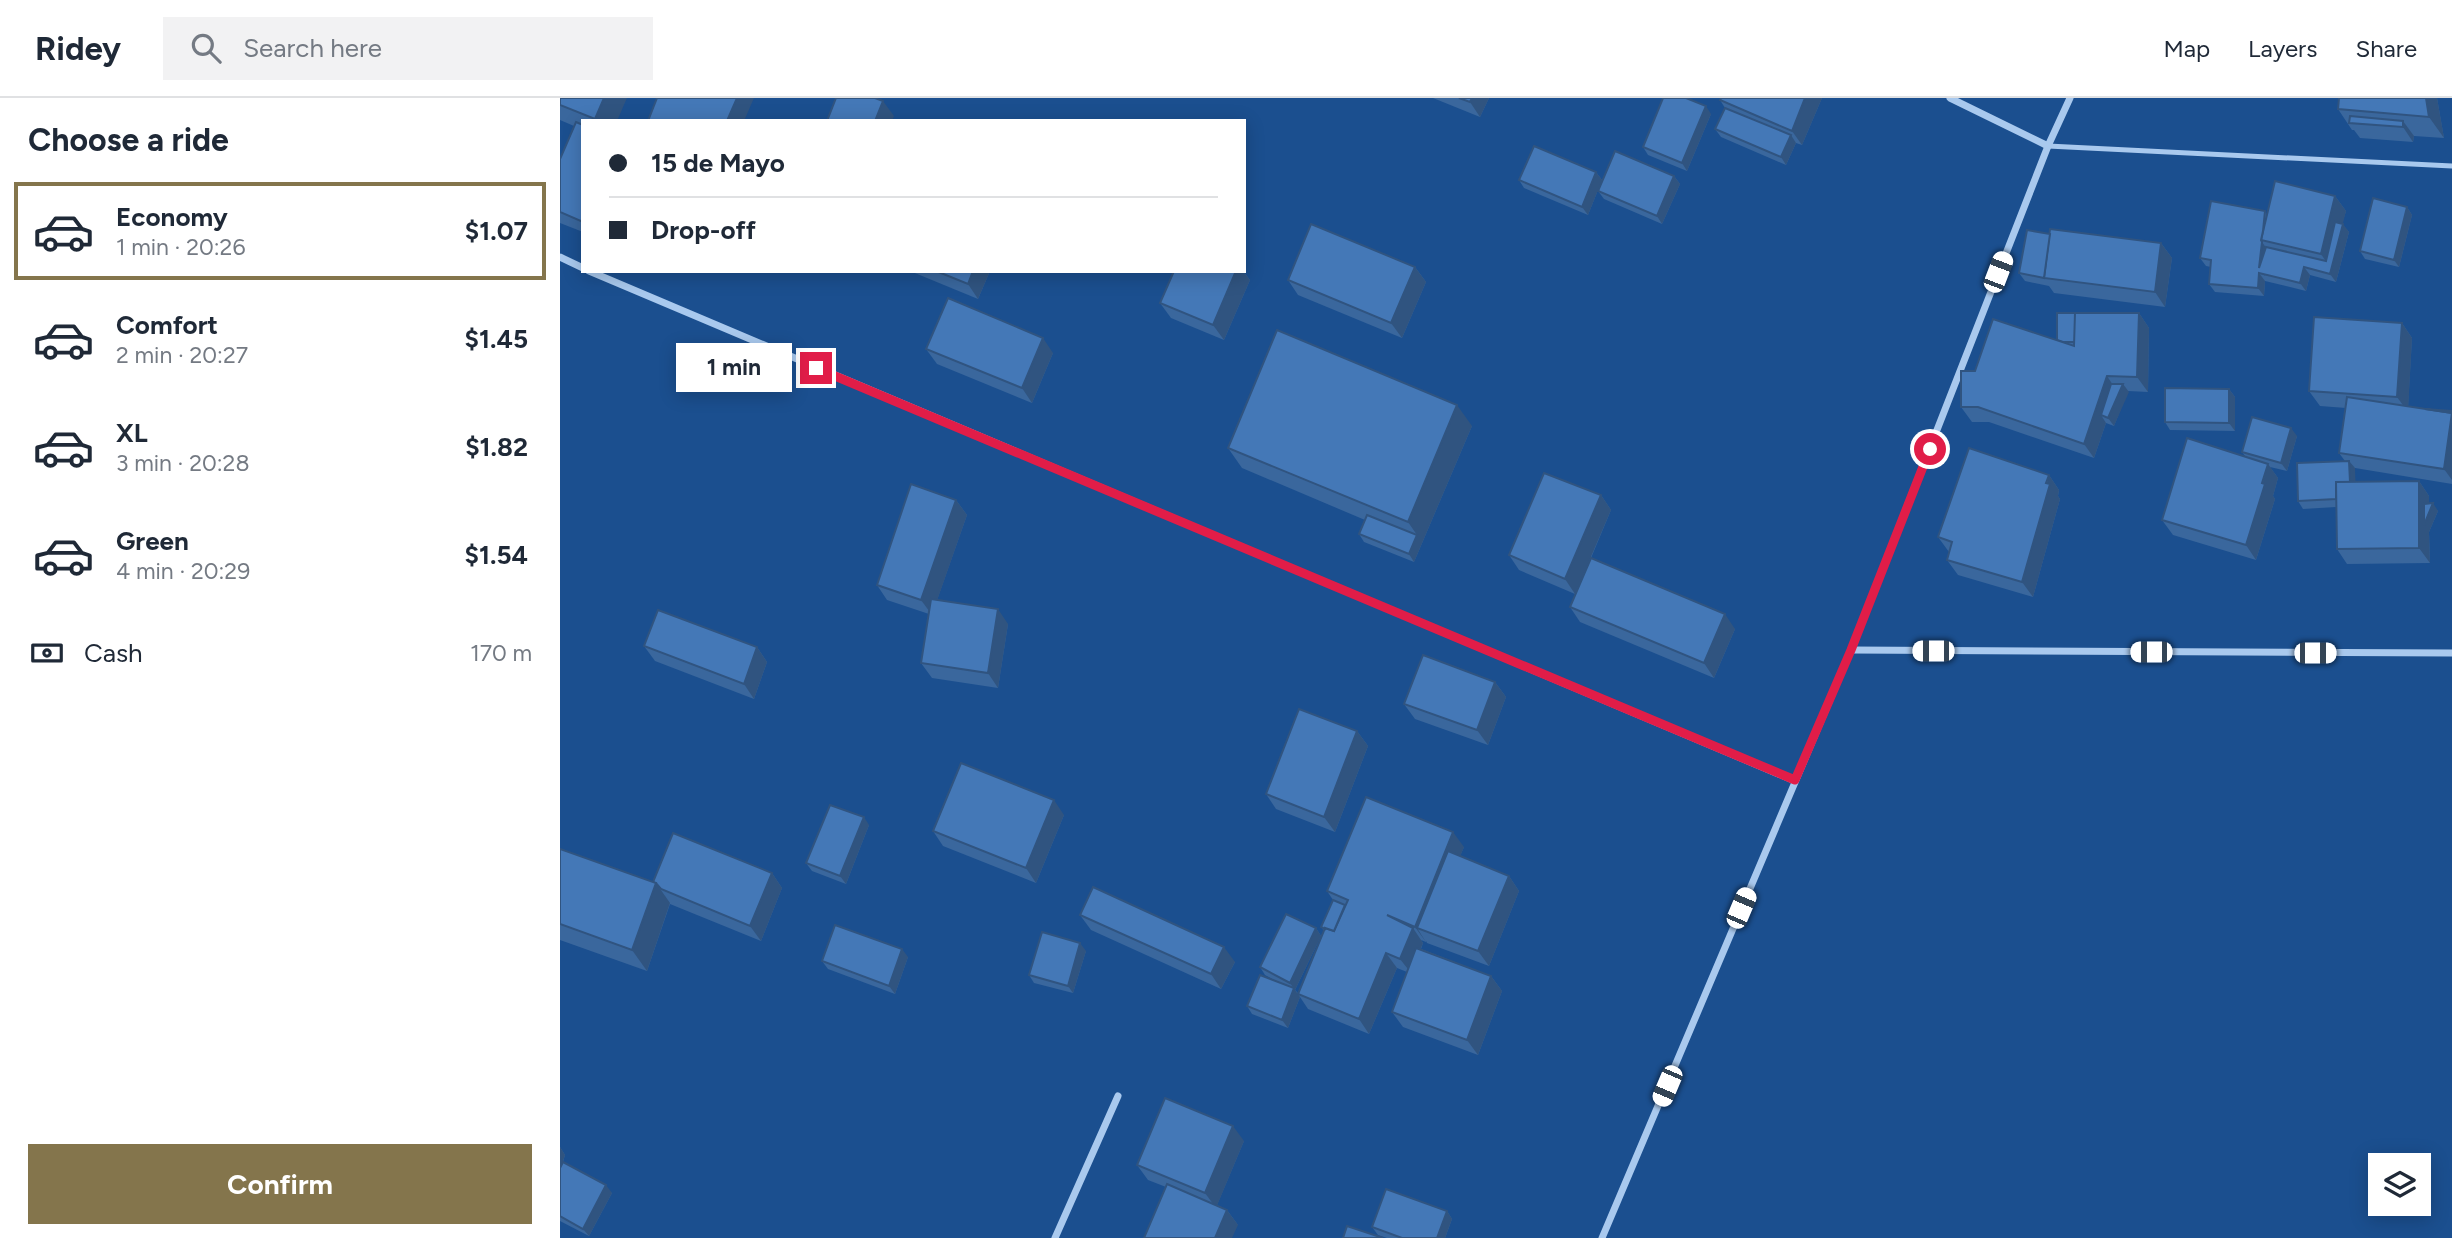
<!DOCTYPE html>
<html lang="en">
<head>
<meta charset="utf-8">
<style>
  body { margin:0; font-family:Figtree,sans-serif; background:#f2f2f3; color:#1f2937; height:100vh; display:flex; flex-direction:column; font-size:26px; white-space:nowrap }
  * { box-sizing:border-box; margin:0 }
  p { font-size:23px; color:#747a83 }
  .icon { flex:none; width:38px; height:38px; fill:none; stroke:currentColor; stroke-width:2; stroke-linecap:round; stroke-linejoin:round }
  .map { position:relative; flex:1; overflow:hidden }
  .panel { display:flex; flex-direction:column; background:#fff; width:560px }
  .panel>* { flex:none }
  .guide { position:absolute; left:21px; top:21px; width:665px; height:154px; border-radius:0px; box-shadow:0 4px 18px #0003; display:grid; align-content:center; height:154px; padding:0 28px; background:#fff }
  .buttons { position:absolute; left:1808px; top:1055px; display:grid; gap:14px }
  .buttons a { display:grid; place-items:center; width:63px; height:63px; border-radius:0px; background:#fff; box-shadow:0 4px 18px #0003; font-size:35px }
  .end { position:absolute; width:32px; height:32px; margin:-16px; border:9px solid #e11d48; background:#fff; box-shadow:0 0 0 4px #fff }
  .from { border-radius:50% }
  .bubble { position:absolute; height:49px; border-radius:0px; background:#fff; box-shadow:0 4px 18px #0003; font-size:23px; font-weight:700; line-height:49px; text-align:center }
  .car { position:absolute; width:21px; height:42px; margin:-21px -10px; border-radius:9px; box-shadow:0 0 5px 2px #0007; background:linear-gradient(#fff 24%,#345 0 40%,#fff 0 76%,#345 0 86%,#fff 0) }
  .guide b { display:flex; align-items:center; gap:24px; height:66px; font-size:26px }
  .guide b+b { border-top:2px solid #e0e1e3 }
  .guide i { width:18px; height:18px; background:#1f2937 }
  ul { padding:0; list-style:none }
  li { display:flex; align-items:center; gap:21px; height:98px; margin:0 14px 10px; padding:0 14px; border:4px solid transparent; border-radius:0px }
  li div { flex:1 }
  li b { display:block; font-size:26px }
  li em { font-style:normal; font-weight:700 }
  li.current { border-color:#84754c }
  li>.icon { width:63px; height:63px; stroke-width:1.5 }
  h2 { padding:0 28px; font-size:32px; line-height:84px }
  .pay { display:flex; align-items:center; gap:18px; height:77px; padding:0 28px; font-size:26px }
  .pay p { margin-inline-start:auto }
  .primary-button { display:flex; gap:14px; margin-top:auto; padding:14px 28px }
  .primary-button a { flex:1; height:80px; border-radius:0px; background:#84754c; color:#fff; font-size:28px; font-weight:700; line-height:80px; text-align:center }
  header { display:flex; align-items:center; gap:42px; box-sizing:border-box; height:98px; padding:0 35px; background:#fff; border-bottom:2px solid #e0e1e3 }
  header strong { font-size:33px }
  nav { display:flex; gap:38px; margin-inline-start:auto; font-size:24px }
  .search { width:490px; height:63px; background:#f2f2f3; display:flex; align-items:center; gap:18px; box-sizing:border-box; padding:0 24px; border-radius:0px; color:#747a83; font-size:26px }
  main { display:flex; flex:1; min-height:0 }
  .map>svg:first-child { display:block }
  .lines { fill:none; stroke-linecap:round; stroke-linejoin:round }
  .service { stroke:#a9c9ee; stroke-width:5 }
  .minor { stroke:#a9c9ee; stroke-width:7 }
  .wall { fill:#3a679d }
  .shaded-wall { fill:#305480 }
  .building { fill:#4478b7; stroke:#305480; stroke-width:2 }
  .route { stroke:#e11d48; stroke-width:9 }
</style>
</head>
<body>
<header>
<strong>Ridey</strong>
<div class="search"><svg class="icon" aria-label="search" viewBox="0 0 24 24"><circle cx="10" cy="10" r="6"/><path d="M15 15l6 6"/></svg>Search here</div>
<nav><a>Map</a><a>Layers</a><a>Share</a></nav>
</header>
<main>
<section class="panel">
<h2>Choose a ride</h2>
<ul>
<li class="current"><svg class="icon" aria-label="car" viewBox="0 0 24 24"><path d="M5 17H2v-5l4-1 3-4h7l3 4 3 1v5h-3M9 17h6M6 11h13"/><circle cx="7" cy="17" r="2"/><circle cx="17" cy="17" r="2"/></svg><div><b>Economy</b><p>1 min · 20:26</p></div><em>$1.07</em></li>
<li><svg class="icon" aria-label="car" viewBox="0 0 24 24"><path d="M5 17H2v-5l4-1 3-4h7l3 4 3 1v5h-3M9 17h6M6 11h13"/><circle cx="7" cy="17" r="2"/><circle cx="17" cy="17" r="2"/></svg><div><b>Comfort</b><p>2 min · 20:27</p></div><em>$1.45</em></li>
<li><svg class="icon" aria-label="car" viewBox="0 0 24 24"><path d="M5 17H2v-5l4-1 3-4h7l3 4 3 1v5h-3M9 17h6M6 11h13"/><circle cx="7" cy="17" r="2"/><circle cx="17" cy="17" r="2"/></svg><div><b>XL</b><p>3 min · 20:28</p></div><em>$1.82</em></li>
<li><svg class="icon" aria-label="car" viewBox="0 0 24 24"><path d="M5 17H2v-5l4-1 3-4h7l3 4 3 1v5h-3M9 17h6M6 11h13"/><circle cx="7" cy="17" r="2"/><circle cx="17" cy="17" r="2"/></svg><div><b>Green</b><p>4 min · 20:29</p></div><em>$1.54</em></li>
</ul>
<div class="pay"><svg class="icon" aria-label="cash" viewBox="0 0 24 24"><path d="M3 7h18v10H3z"/><circle cx="12" cy="12" r="2"/></svg>Cash<p>170 m</p></div>
<div class="primary-button"><a>Confirm</a></div>
</section>
<div class="map">
<svg width="1892" height="1140" viewBox="0 0 1892 1140">
  <rect width="100%" height="100%" fill="#1b4f8f"/>
  <g class="lines">
    <polyline class="service" points="1488,48 1892,68"/>
    <g class="minor">
      <polyline points="1390,0 1488,48"/>
      <polyline points="0,159 23,170"/>
      <polyline points="29,173 1235,683"/>
      <polyline points="1291,552 1892,555"/>
      <polyline points="495,1140 558,998"/>
      <polyline points="1042,1140 1291,552 1488,48 1510,0"/>
    </g>
  </g>
  <g class="wall">
    <polygon points="0,0 57,23 23,23 23,134 0,125 0,61 14,28 0,22"/>
    <polygon points="873,0 929,0 920,19"/>
    <polygon points="1161,0 1262,0 1242,47 1236,45 1226,67 1161,39 1155,31 1165,10 1160,2"/>
    <polygon points="1877,0 1884,40 1854,38 1853,44 1800,40 1794,32 1792,32 1778,11"/>
    <polygon points="1151,16 1127,73 1088,57 1083,49"/>
    <polygon points="1036,74 1042,82 1028,117 964,90 959,82"/>
    <polygon points="1114,78 1120,86 1102,126 1044,101 1038,93"/>
    <polygon points="1775,98 1786,113 1782,126 1789,134 1776,184 1750,177 1746,193 1705,183 1704,198 1655,194 1649,186 1651,169 1646,168 1640,160 1705,113 1707,117"/>
    <polygon points="1847,109 1852,117 1839,169 1805,161 1800,153"/>
    <polygon points="1490,136 1601,145 1612,160 1605,209 1494,195 1489,188 1465,183 1459,175"/>
    <polygon points="855,169 866,184 842,240 738,197 728,182"/>
    <polygon points="350,173 430,173 418,201"/>
    <polygon points="614,173 683,173 690,182 664,242 611,220 600,205"/>
    <polygon points="1579,215 1589,230 1588,294 1568,293 1554,328 1546,325 1534,360 1429,324 1412,324 1401,309 1415,273 1497,242"/>
    <polygon points="1842,225 1852,240 1848,309 1865,311 1892,313 1892,386 1795,370 1795,384 1859,383 1869,398 1869,405 1878,413 1869,434 1870,465 1787,466 1777,451 1776,409 1743,411 1738,403 1785,363 1779,355 1786,310 1760,308 1749,293"/>
    <polygon points="366,251 493,255 472,305 377,266"/>
    <polygon points="1669,291 1675,299 1675,333 1610,332 1605,324"/>
    <polygon points="912,328 854,464 804,444 799,436 805,422 682,370 668,350"/>
    <polygon points="1737,338 1727,373 1710,369 1718,380 1713,398 1715,401 1696,462 1613,437 1602,422 1685,358 1682,354"/>
    <polygon points="1489,377 1499,392 1498,398 1500,401 1473,499 1398,477 1387,462 1389,454 1378,439"/>
    <polygon points="1041,397 1051,412 1031,460 1175,531 1154,580 1020,524 1010,509 1015,496 959,472 949,457"/>
    <polygon points="396,402 407,417 377,502 448,526 438,590 372,580 361,565 369,516 327,502 317,487"/>
    <polygon points="84,548 197,549 207,564 194,601 95,563"/>
    <polygon points="935,584 946,599 928,647 855,621 844,606"/>
    <polygon points="797,633 808,648 775,734 716,711 706,696"/>
    <polygon points="504,717 476,785 383,748 373,733"/>
    <polygon points="309,727 286,786 252,773 246,765"/>
    <polygon points="904,749 900,758 949,778 959,793 929,868 867,845 866,843 866,844 861,842 863,845 861,851 931,878 942,893 918,957 843,929 832,914 847,874 837,870 809,936 748,911 740,899 728,930 692,916 687,908 718,884 705,877 700,869 756,830 761,838 735,892 738,895 764,833 761,829 773,802 767,793"/>
    <polygon points="0,751 93,784 212,775 222,790 201,843 110,806 87,873 0,842"/>
    <polygon points="520,817 675,864 661,891 531,832"/>
    <polygon points="526,853 513,895 474,885 469,877"/>
    <polygon points="348,859 335,896 268,871 262,863"/>
    <polygon points="684,1043 657,1107 667,1112 678,1127 606,1089 588,1082 577,1067"/>
    <polygon points="0,1049 5,1057 2,1067 52,1095 29,1138 0,1123"/>
    <polygon points="887,1113 892,1121 885,1140 827,1140 818,1137 812,1129"/>
  </g>
  <g class="shaded-wall">
    <polygon points="44,0 67,0 57,23 36,23 35,21"/>
    <polygon points="177,0 194,0 184,23 167,23"/>
    <polygon points="912,0 929,0 920,19 910,4"/>
    <polygon points="1245,0 1262,0 1242,47 1232,33"/>
    <polygon points="1866,0 1877,0 1884,40 1869,19"/>
    <polygon points="323,3 334,18 332,23 315,23"/>
    <polygon points="1146,8 1151,16 1127,73 1122,65"/>
    <polygon points="1843,23 1854,38 1853,44 1843,29"/>
    <polygon points="1231,37 1236,45 1226,67 1221,59"/>
    <polygon points="1036,74 1042,82 1028,117 1022,109"/>
    <polygon points="1114,78 1120,86 1102,126 1097,118"/>
    <polygon points="1775,98 1786,113 1772,169 1783,126 1789,134 1776,184 1770,176 1771,171 1761,156"/>
    <polygon points="1847,109 1852,117 1839,169 1834,162"/>
    <polygon points="1702,144 1707,151 1705,178 1699,170"/>
    <polygon points="1601,145 1612,160 1605,209 1595,194"/>
    <polygon points="855,169 866,184 842,240 831,225"/>
    <polygon points="1744,169 1750,177 1746,193 1740,185"/>
    <polygon points="413,173 430,173 418,201 408,186"/>
    <polygon points="676,173 683,173 690,182 664,242 653,227"/>
    <polygon points="1699,175 1705,183 1704,198 1698,190"/>
    <polygon points="1579,215 1589,230 1588,294 1577,279"/>
    <polygon points="1842,225 1852,240 1848,314 1837,299"/>
    <polygon points="483,240 493,255 472,305 462,290"/>
    <polygon points="1547,278 1557,293 1541,317 1546,325 1534,360 1524,346"/>
    <polygon points="1563,286 1569,294 1554,328 1548,320"/>
    <polygon points="1669,291 1675,299 1675,333 1669,325"/>
    <polygon points="897,307 912,328 854,464 849,456 857,437 848,424"/>
    <polygon points="1892,319 1892,382 1884,371"/>
    <polygon points="1731,330 1737,338 1727,373 1721,365"/>
    <polygon points="1789,363 1795,370 1796,399 1790,391"/>
    <polygon points="1708,366 1718,380 1713,398 1715,401 1696,462 1686,447"/>
    <polygon points="1489,377 1499,392 1498,398 1500,401 1473,499 1462,484"/>
    <polygon points="1859,383 1869,398 1869,414 1873,405 1878,413 1869,434 1870,465 1859,450"/>
    <polygon points="1041,397 1051,412 1015,496 1005,481"/>
    <polygon points="396,402 407,417 372,517 361,502"/>
    <polygon points="438,511 448,526 438,590 428,575"/>
    <polygon points="1165,516 1175,531 1154,580 1144,565"/>
    <polygon points="197,549 207,564 194,601 184,586"/>
    <polygon points="935,584 946,599 928,647 917,632"/>
    <polygon points="797,633 808,648 775,734 764,719"/>
    <polygon points="494,702 504,717 476,785 466,770"/>
    <polygon points="304,719 309,727 286,786 280,778"/>
    <polygon points="893,734 904,749 869,834 857,830 866,844 855,829"/>
    <polygon points="212,775 222,790 201,843 190,828"/>
    <polygon points="949,778 959,793 929,868 918,853"/>
    <polygon points="96,785 110,805 87,873 72,852"/>
    <polygon points="756,830 761,838 735,892 740,899 728,930 722,922 734,891 730,885"/>
    <polygon points="853,830 863,845 851,875 840,861"/>
    <polygon points="520,845 526,853 513,895 508,888"/>
    <polygon points="664,849 675,864 661,891 651,876"/>
    <polygon points="342,851 348,859 335,896 329,888"/>
    <polygon points="826,855 837,870 809,936 799,921"/>
    <polygon points="931,878 942,893 918,957 907,942"/>
    <polygon points="673,1028 684,1043 656,1110 645,1095"/>
    <polygon points="0,1049 5,1057 0,1072"/>
    <polygon points="46,1087 52,1095 29,1138 23,1131"/>
    <polygon points="667,1112 678,1127 672,1140 655,1140"/>
    <polygon points="887,1113 892,1121 885,1140 877,1140"/>
  </g>
  <g class="building">
    <polygon points="0,0 44,0 35,21 0,7"/>
    <polygon points="97,0 177,0 167,23 88,23"/>
    <polygon points="276,0 315,0 323,3 315,23 267,23"/>
    <polygon points="899,0 912,0 910,4"/>
    <polygon points="1103,0 1126,0 1146,8 1122,65 1083,49"/>
    <polygon points="1161,0 1245,0 1232,33 1160,2"/>
    <polygon points="1779,0 1866,0 1869,19 1778,11"/>
    <polygon points="1165,10 1231,37 1221,59 1155,31"/>
    <polygon points="1790,18 1843,23 1843,29 1789,25"/>
    <polygon points="16,24 23,27 23,124 0,114 0,61"/>
    <polygon points="974,48 1036,74 1022,109 959,82"/>
    <polygon points="1055,53 1114,78 1097,118 1038,93"/>
    <polygon points="1715,83 1775,98 1761,156 1701,142"/>
    <polygon points="1813,100 1847,109 1834,162 1800,153"/>
    <polygon points="1651,103 1705,113 1703,133 1701,142 1702,144 1699,170 1706,149 1766,163 1775,124 1783,126 1770,176 1744,169 1740,185 1699,175 1698,190 1649,186 1651,162 1640,160"/>
    <polygon points="751,126 855,169 831,225 728,182"/>
    <polygon points="1490,131 1601,145 1595,194 1484,180"/>
    <polygon points="1467,132 1490,136 1484,180 1459,175"/>
    <polygon points="376,173 413,173 408,186"/>
    <polygon points="614,173 676,173 653,227 600,205"/>
    <polygon points="388,200 483,240 462,290 366,251"/>
    <polygon points="1497,215 1515,215 1515,244 1503,244 1497,242"/>
    <polygon points="1515,215 1579,215 1577,279 1547,278 1524,346 1418,309 1401,309 1401,273 1415,273 1433,221 1514,248"/>
    <polygon points="1754,219 1842,225 1837,299 1749,293"/>
    <polygon points="717,232 897,307 848,424 668,350"/>
    <polygon points="1551,286 1563,286 1548,320 1541,317"/>
    <polygon points="1605,290 1669,291 1669,325 1605,324"/>
    <polygon points="1787,299 1892,315 1884,371 1779,355"/>
    <polygon points="1865,311 1892,313 1892,315"/>
    <polygon points="1692,319 1731,330 1721,365 1682,354"/>
    <polygon points="1627,340 1708,366 1702,385 1705,386 1686,447 1602,422"/>
    <polygon points="1409,350 1489,377 1486,385 1490,386 1462,484 1387,462 1392,444 1378,439"/>
    <polygon points="1789,363 1790,384 1776,384 1776,401 1738,403 1737,365"/>
    <polygon points="984,375 1041,397 1005,481 949,457"/>
    <polygon points="1859,383 1859,450 1777,451 1776,384"/>
    <polygon points="351,386 396,402 361,502 317,487"/>
    <polygon points="1873,405 1864,427 1864,406"/>
    <polygon points="807,417 857,437 849,456 799,436"/>
    <polygon points="1031,460 1165,516 1144,565 1010,509"/>
    <polygon points="371,501 438,511 428,575 361,565"/>
    <polygon points="98,512 197,549 184,586 84,548"/>
    <polygon points="863,557 935,584 917,632 844,606"/>
    <polygon points="739,611 797,633 764,719 706,696"/>
    <polygon points="401,665 494,702 466,770 373,733"/>
    <polygon points="806,699 893,734 855,829 827,817 853,830 840,861 826,855 799,921 738,896 765,830 774,833 788,802 767,793"/>
    <polygon points="270,707 304,719 280,778 246,765"/>
    <polygon points="113,735 212,775 190,828 101,791 96,785 93,784"/>
    <polygon points="0,751 96,785 72,852 0,826"/>
    <polygon points="888,753 949,778 918,853 857,830"/>
    <polygon points="533,789 664,849 651,876 520,817"/>
    <polygon points="773,802 785,807 774,833 765,830 765,831 761,829"/>
    <polygon points="726,816 756,830 730,885 700,869"/>
    <polygon points="275,827 342,851 329,888 262,863"/>
    <polygon points="482,834 520,845 508,888 469,877"/>
    <polygon points="856,850 931,878 907,942 832,914"/>
    <polygon points="700,877 734,890 722,922 687,908"/>
    <polygon points="605,1000 673,1028 645,1095 577,1067"/>
    <polygon points="3,1064 46,1087 23,1131 0,1118 0,1070"/>
    <polygon points="607,1086 667,1112 655,1140 584,1140"/>
    <polygon points="826,1091 887,1113 877,1140 842,1140 812,1129"/>
    <polygon points="787,1128 823,1140 783,1140"/>
  </g>
  <g class="lines">
    <polyline class="route" points="256,270 1235,682 1291,552 1370,351"/>
  </g>
</svg>
<div class="buttons">
<a><svg class="icon" aria-label="layers" viewBox="0 0 24 24"><path d="M12 4l9 5-9 5-9-5zM3 14l9 5 9-5"/></svg></a>
</div>
<i class="end from" style="left:1370px;top:351px"></i>
<i class="end" style="left:256px;top:270px"></i>
<div class="bubble" style="left:116px;top:245px;width:116px">1 min</div>
<i class="car" style="left:1438px;top:174px;rotate:21deg"></i>
<i class="car" style="left:1373px;top:553px;rotate:270deg"></i>
<i class="car" style="left:1591px;top:554px;rotate:270deg"></i>
<i class="car" style="left:1755px;top:555px;rotate:90deg"></i>
<i class="car" style="left:1181px;top:810px;rotate:23deg"></i>
<i class="car" style="left:1107px;top:988px;rotate:203deg"></i>
<div class="guide">
<b><i class="from"></i>15 de Mayo</b>
<b><i></i>Drop-off</b>
</div>
</div>
</main>
</body>
</html>
